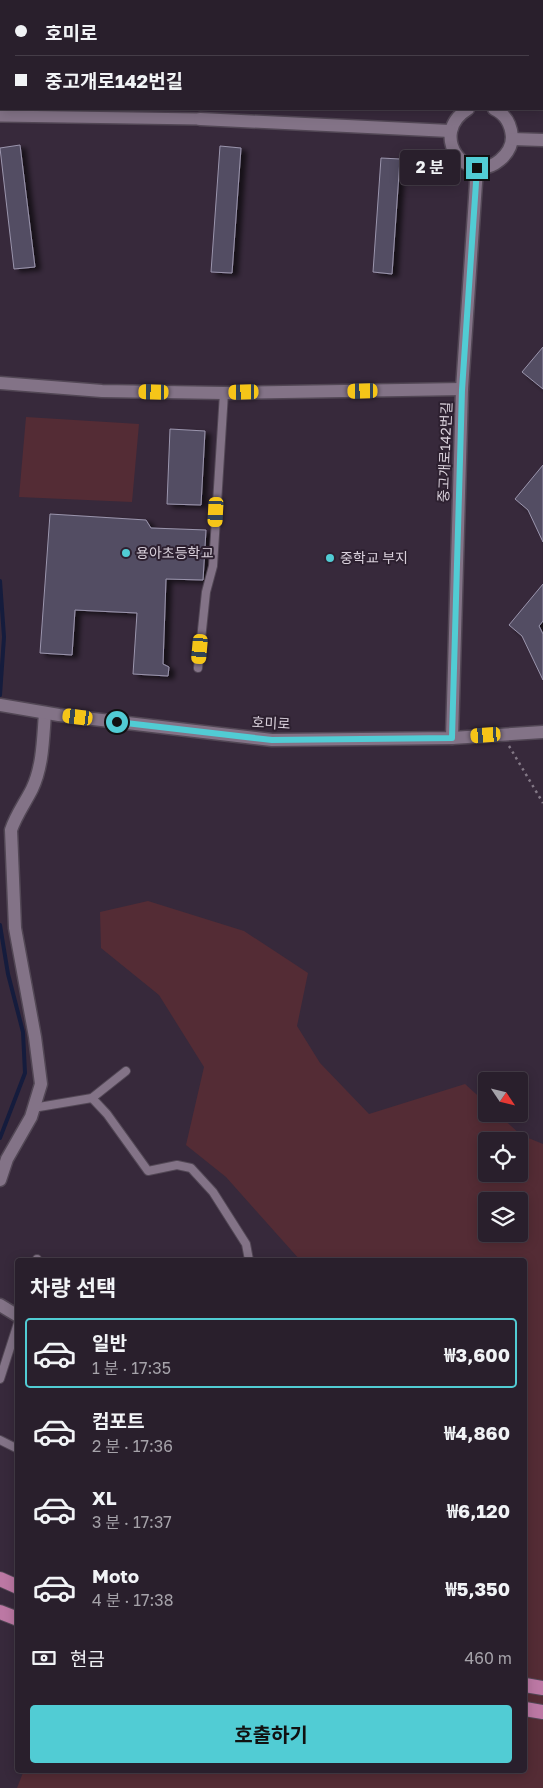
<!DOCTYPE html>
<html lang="ko">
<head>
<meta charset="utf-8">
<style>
  body { margin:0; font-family:"Golos Text","Noto Sans KR",sans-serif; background:#312734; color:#f1f3f6; height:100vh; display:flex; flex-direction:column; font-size:19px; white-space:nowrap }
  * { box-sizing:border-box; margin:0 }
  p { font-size:16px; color:#a5a2a9 }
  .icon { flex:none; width:28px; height:28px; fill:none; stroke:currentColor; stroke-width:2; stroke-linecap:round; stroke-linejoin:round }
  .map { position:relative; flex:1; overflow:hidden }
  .side { position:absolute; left:15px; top:1258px; width:512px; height:515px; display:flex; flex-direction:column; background:#291f2c; border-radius:5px; box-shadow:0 2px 12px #0003,0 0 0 1px #453d48 }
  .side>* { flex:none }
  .top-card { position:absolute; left:0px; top:0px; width:544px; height:110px; box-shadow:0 2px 12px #0003,0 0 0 1px #453d48; display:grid; align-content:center; height:110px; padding:0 15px; background:#291f2c }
  .needle { width:32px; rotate:125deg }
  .tools { position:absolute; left:478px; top:1072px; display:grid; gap:10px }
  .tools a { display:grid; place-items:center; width:50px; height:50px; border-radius:5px; background:#291f2c; box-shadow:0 2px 12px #0003,0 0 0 1px #453d48; font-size:25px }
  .end { position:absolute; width:22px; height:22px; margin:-11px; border:6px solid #51ccd4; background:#111; box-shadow:0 0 0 2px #111 }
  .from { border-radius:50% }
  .bubble { position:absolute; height:35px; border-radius:5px; background:#291f2c; box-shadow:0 2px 12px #0003,0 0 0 1px #453d48; font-size:16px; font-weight:700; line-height:35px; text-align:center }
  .car { position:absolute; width:15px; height:30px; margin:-15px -8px; border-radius:6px; box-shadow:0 0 4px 1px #0007; background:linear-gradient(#f5c518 24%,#345 0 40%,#f5c518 0 76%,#345 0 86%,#f5c518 0) }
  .top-card b { display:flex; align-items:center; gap:18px; height:48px; font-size:19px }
  .top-card b+b { border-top:1px solid #453d48 }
  .top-card i { width:12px; height:12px; background:#f1f3f6 }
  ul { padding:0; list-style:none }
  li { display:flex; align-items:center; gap:15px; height:70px; margin:0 10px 8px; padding:0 5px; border:2px solid transparent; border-radius:5px }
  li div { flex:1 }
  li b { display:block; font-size:19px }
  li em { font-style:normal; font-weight:700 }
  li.selected { border-color:#51ccd4 }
  li>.icon { width:45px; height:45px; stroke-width:1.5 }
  h2 { padding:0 15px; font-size:22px; line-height:60px }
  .pay { display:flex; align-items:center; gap:12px; height:55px; padding:0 15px; font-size:19px }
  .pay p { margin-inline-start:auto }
  .button { display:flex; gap:10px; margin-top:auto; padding:10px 15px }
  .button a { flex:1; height:58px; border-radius:5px; background:#51ccd4; color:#111; font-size:20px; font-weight:700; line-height:58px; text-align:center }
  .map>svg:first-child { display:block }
  .green { fill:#542c35; fill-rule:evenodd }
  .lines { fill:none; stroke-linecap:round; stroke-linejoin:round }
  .stream { stroke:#151c3d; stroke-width:4 }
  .building { fill:#524d63; stroke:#9b95ad; filter:url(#shadow) }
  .service-casing { stroke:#524755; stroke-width:10 }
  .pedestrian-casing { stroke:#524755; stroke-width:14 }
  .minor-casing { stroke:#524755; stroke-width:15 }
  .tertiary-casing { stroke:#524755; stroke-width:15 }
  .trunk-casing { stroke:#524755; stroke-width:16 }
  .path { stroke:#837886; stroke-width:2.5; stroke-dasharray:2.5 4; stroke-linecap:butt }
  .service { stroke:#837387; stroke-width:8 }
  .pedestrian { stroke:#837387; stroke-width:11 }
  .minor { stroke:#837387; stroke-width:12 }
  .tertiary { stroke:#837387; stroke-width:12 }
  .trunk { stroke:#bc78a4; stroke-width:14 }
  .route { stroke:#51ccd4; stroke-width:6 }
  .poi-dot { fill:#51ccd4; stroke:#2d2030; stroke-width:2 }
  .labels { text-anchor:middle; stroke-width:4; stroke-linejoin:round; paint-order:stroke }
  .street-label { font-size:14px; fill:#d9d0db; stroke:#2d2030 }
  .poi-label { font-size:14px; fill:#d9d0db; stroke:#2d2030; text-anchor:start }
</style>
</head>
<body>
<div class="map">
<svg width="543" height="1788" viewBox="0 0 543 1788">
  <defs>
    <filter id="shadow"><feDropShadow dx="5.5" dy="3" stdDeviation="2.5" flood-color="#0009"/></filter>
  </defs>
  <rect width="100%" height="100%" fill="#37293b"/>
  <g class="green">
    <polygon points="26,417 139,424 132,502 19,497"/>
    <path d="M 148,901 L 244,931 L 308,973 L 297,1026 L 320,1063 L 369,1114 L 465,1084 L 486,1103 L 486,1114 L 498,1114 L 521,1135 L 543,1144 L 543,1788 L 17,1788 L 24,1770 L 525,1770 L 525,1260 L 300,1260 L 226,1177 L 186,1145 L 204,1067 L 159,995 L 101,948 L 100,912 ZM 486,1141 L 519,1141 L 519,1174 L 486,1174 ZM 486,1201 L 519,1201 L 519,1234 L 486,1234 Z"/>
  </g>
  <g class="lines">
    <g class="stream">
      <polyline points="0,581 4,637 0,695"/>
      <polyline points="0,925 8,974 23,1032 25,1073 0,1138"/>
    </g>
  </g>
  <g class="building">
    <polygon points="20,145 35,267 14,269 0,148"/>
    <polygon points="220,146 241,148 232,273 211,272"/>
    <polygon points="381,158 400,159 392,274 373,272"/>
    <polygon points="543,347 543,389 522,372"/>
    <polygon points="170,429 205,431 201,505 167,504"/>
    <polygon points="543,465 543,542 528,510 515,499"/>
    <polygon points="50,514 146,520 151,528 206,530 203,580 166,579 163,664 169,667 168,676 133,674 137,613 75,610 72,655 40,653"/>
    <polygon points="543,584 543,621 539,626 543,634 543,680 522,636 509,625"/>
  </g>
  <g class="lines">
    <defs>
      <g id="service">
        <polyline points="198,668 206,592 213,566 224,393"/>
        <polyline points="92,1098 107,1114 148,1171 177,1165 191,1168 213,1192 246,1244 249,1260"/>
        <polyline points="33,1108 92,1098 126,1071"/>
        <polyline points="37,1259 37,1260"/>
        <polyline points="0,1379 18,1323"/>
        <polyline points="0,1440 18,1449"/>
      </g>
      <polyline id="pedestrian" points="0,116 200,119"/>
      <g id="minor">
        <polyline points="485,1 485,0"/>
        <path d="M 468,109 C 427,134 467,188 500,160 C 507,154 512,146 512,137 C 511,124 505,114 494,109"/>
        <polyline points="200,119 450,131"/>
        <polyline points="512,139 543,140"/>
        <polyline points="0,383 102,391 224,393 462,389"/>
        <polyline points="452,738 462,389 477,168"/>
        <path d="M 0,1180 L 7,1159 L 31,1117 L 41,1084 L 35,1037 L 15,928 L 11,830 C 16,815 25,803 32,789 C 43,766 43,738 45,713"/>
        <polyline points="0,1305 18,1316"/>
      </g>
      <polyline id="tertiary" points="0,705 59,715 272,740 452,738 543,732"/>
      <g id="trunk">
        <polyline points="0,1579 18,1587"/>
        <polyline points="0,1612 18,1619"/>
        <polyline points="525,1685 543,1688"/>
        <polyline points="525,1709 543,1712"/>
      </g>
    </defs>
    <use href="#service" class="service-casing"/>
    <use href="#pedestrian" class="pedestrian-casing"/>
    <use href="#minor" class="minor-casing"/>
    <use href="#tertiary" class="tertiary-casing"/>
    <use href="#trunk" class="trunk-casing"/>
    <polyline class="path" points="509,746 543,803"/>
    <use href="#service" class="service"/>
    <use href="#pedestrian" class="pedestrian"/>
    <use href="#minor" class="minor"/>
    <use href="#tertiary" class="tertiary"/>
    <use href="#trunk" class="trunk"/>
  </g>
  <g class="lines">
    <polyline class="route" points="117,722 272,740 452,738 462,390 477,168"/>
  </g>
  <g class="poi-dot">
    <circle cx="126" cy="553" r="5"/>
    <circle cx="330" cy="558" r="5"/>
  </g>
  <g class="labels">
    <g class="street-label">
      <text transform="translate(445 452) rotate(-88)" y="5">중고개로142번길</text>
      <text transform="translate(271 723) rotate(3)" y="5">호미로</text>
    </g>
    <g class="poi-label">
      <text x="136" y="558">용아초등학교</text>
      <text x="340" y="563">중학교 부지</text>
    </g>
  </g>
</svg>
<div class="tools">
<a><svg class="needle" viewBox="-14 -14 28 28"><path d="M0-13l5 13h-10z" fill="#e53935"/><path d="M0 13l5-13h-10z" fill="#a5a2a9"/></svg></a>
<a><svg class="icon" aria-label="locate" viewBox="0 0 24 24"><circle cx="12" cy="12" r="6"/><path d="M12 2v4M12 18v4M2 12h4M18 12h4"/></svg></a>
<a><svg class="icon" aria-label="layers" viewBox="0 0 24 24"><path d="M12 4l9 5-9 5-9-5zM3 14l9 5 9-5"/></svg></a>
</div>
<i class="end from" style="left:117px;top:722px"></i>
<i class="end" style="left:477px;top:168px"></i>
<div class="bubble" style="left:400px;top:150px;width:60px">2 분</div>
<i class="car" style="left:363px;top:391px;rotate:269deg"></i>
<i class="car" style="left:154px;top:392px;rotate:271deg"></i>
<i class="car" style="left:244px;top:392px;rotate:269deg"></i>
<i class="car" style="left:216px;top:512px;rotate:183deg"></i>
<i class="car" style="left:200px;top:649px;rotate:185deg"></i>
<i class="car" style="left:78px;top:717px;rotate:277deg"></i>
<i class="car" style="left:486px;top:735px;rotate:266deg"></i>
<div class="top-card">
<b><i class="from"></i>호미로</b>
<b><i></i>중고개로142번길</b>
</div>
<section class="side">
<h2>차량 선택</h2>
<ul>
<li class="selected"><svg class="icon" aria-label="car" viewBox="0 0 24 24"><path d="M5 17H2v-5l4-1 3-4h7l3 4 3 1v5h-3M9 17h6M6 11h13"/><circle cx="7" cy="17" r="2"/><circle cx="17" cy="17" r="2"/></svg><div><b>일반</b><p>1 분 · 17:35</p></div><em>₩3,600</em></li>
<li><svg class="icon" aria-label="car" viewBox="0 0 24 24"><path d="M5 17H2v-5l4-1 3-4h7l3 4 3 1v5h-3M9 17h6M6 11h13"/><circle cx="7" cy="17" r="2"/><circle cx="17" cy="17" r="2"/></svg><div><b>컴포트</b><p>2 분 · 17:36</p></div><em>₩4,860</em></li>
<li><svg class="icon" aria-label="car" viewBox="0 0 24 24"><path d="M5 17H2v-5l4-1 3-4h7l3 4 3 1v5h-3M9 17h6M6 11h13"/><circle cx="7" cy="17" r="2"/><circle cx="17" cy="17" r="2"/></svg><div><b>XL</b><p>3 분 · 17:37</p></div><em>₩6,120</em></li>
<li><svg class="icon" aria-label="car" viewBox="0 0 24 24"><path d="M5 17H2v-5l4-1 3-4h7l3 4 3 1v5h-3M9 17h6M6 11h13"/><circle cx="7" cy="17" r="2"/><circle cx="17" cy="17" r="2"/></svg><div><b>Moto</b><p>4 분 · 17:38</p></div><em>₩5,350</em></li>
</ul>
<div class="pay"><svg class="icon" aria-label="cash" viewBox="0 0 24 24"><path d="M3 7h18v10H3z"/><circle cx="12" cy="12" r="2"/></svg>현금<p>460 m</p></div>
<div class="button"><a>호출하기</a></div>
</section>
</div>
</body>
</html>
